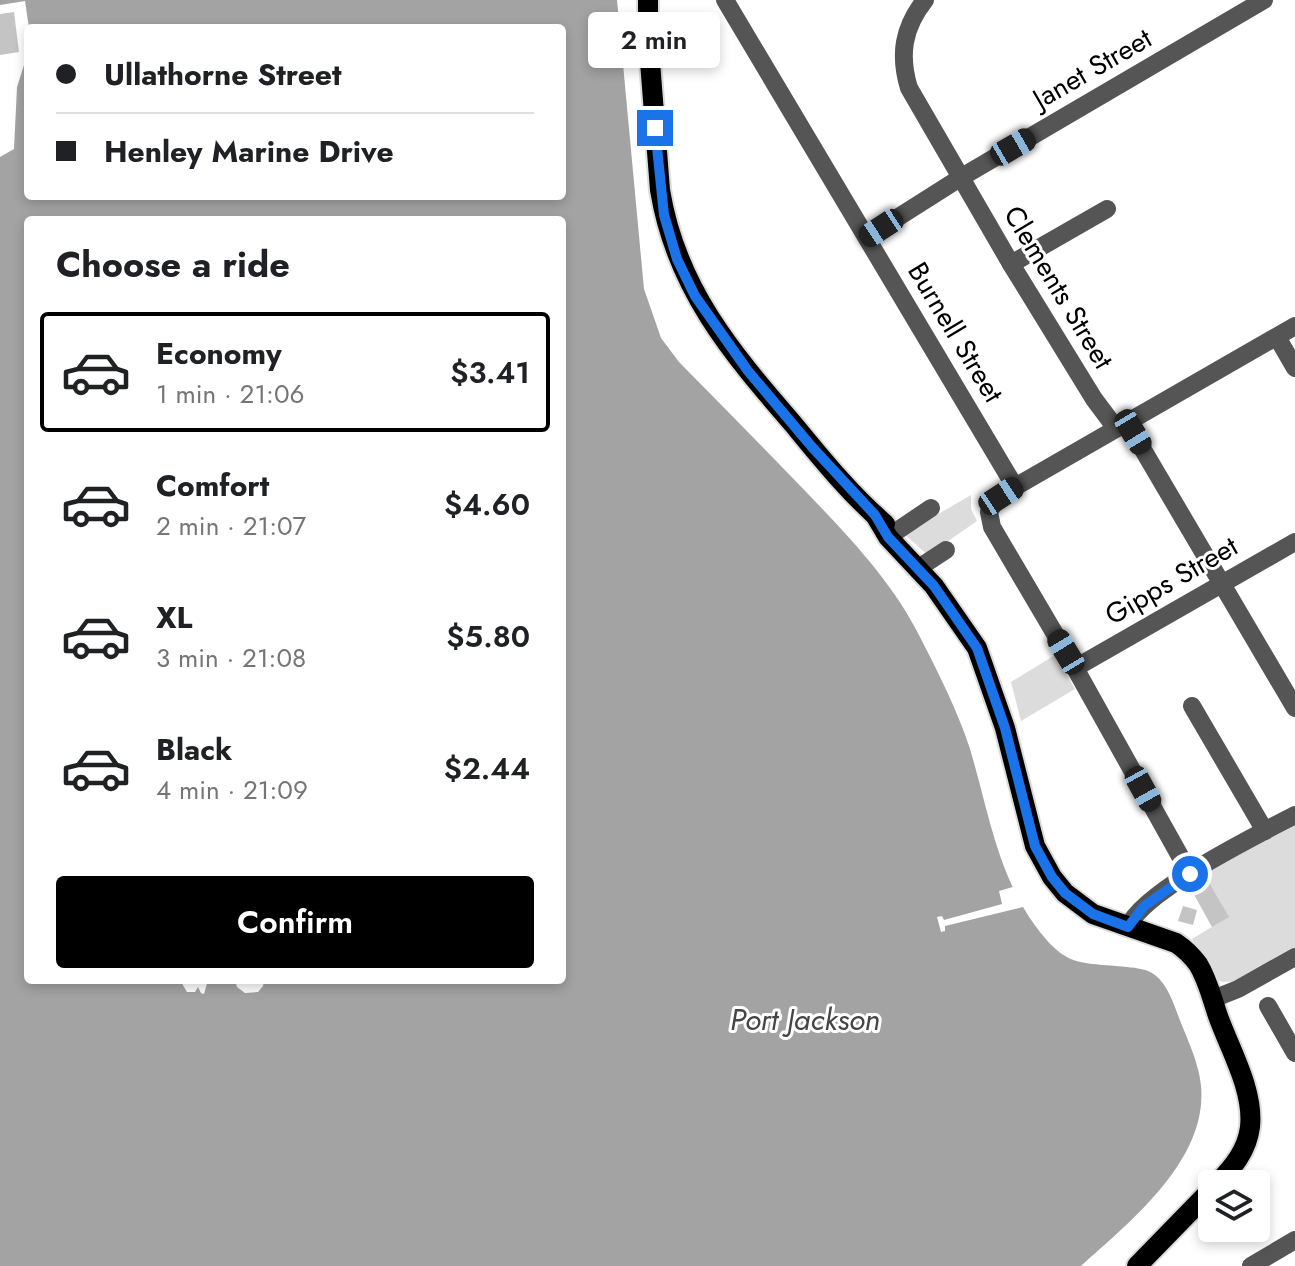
<!DOCTYPE html>
<html lang="en">
<head>
<meta charset="utf-8">
<style>
  body { margin:0; font-family:Jost,sans-serif; background:#f6f6f6; color:#202124; height:100vh; display:flex; flex-direction:column; font-size:30px; white-space:nowrap }
  * { box-sizing:border-box; margin:0 }
  p { font-size:26px; color:#757577 }
  .icon { flex:none; width:44px; height:44px; fill:none; stroke:currentColor; stroke-width:2; stroke-linecap:round; stroke-linejoin:round }
  .map { position:relative; flex:1; overflow:hidden }
  .details { position:absolute; left:24px; top:216px; width:542px; height:768px; display:flex; flex-direction:column; background:#fff; border-radius:8px; box-shadow:0 4px 12px #0003 }
  .details>* { flex:none }
  .top-card { position:absolute; left:24px; top:24px; width:542px; height:176px; border-radius:8px; box-shadow:0 4px 12px #0003; display:grid; align-content:center; height:176px; padding:0 32px; background:#fff }
  .tools { position:absolute; left:1198px; top:1170px; display:grid; gap:16px }
  .tools a { display:grid; place-items:center; width:72px; height:72px; border-radius:8px; background:#fff; box-shadow:0 4px 12px #0003; font-size:40px }
  .end { position:absolute; width:36px; height:36px; margin:-18px; border:10px solid #1a73e8; background:#fff; box-shadow:0 0 0 4px #fff }
  .from { border-radius:50% }
  .bubble { position:absolute; height:56px; border-radius:8px; background:#fff; box-shadow:0 4px 12px #0003; font-size:26px; font-weight:600; line-height:56px; text-align:center }
  .car { position:absolute; width:24px; height:48px; margin:-24px -12px; border-radius:10px; box-shadow:0 0 6px 2px #0007; background:linear-gradient(#222 24%,#8ab4d8 0 40%,#222 0 76%,#8ab4d8 0 86%,#222 0) }
  .top-card b { display:flex; align-items:center; gap:28px; height:76px; font-size:30px }
  .top-card b+b { border-top:2px solid #e0e0e0 }
  .top-card i { width:20px; height:20px; background:#202124 }
  ul { padding:0; list-style:none }
  li { display:flex; align-items:center; gap:24px; height:120px; margin:0 16px 12px; padding:0 16px; border:4px solid transparent; border-radius:8px }
  li div { flex:1 }
  li b { display:block; font-size:30px }
  li em { font-style:normal; font-weight:600 }
  li.current { border-color:#000 }
  li>.icon { width:72px; height:72px; stroke-width:1.5 }
  h2 { padding:0 32px; font-size:36px; line-height:96px }
  .cta { display:flex; gap:16px; margin-top:auto; padding:16px 32px }
  .cta a { flex:1; height:92px; border-radius:8px; background:#000; color:#fff; font-size:32px; font-weight:600; line-height:92px; text-align:center }
  .map>svg:first-child { display:block }
  .green { fill:#dcdcdc }
  .water { fill:#a3a3a3; fill-rule:evenodd }
  .pier { fill:#fff }
  .building { fill:#c4c4c4 }
  .lines { fill:none; stroke-linecap:round; stroke-linejoin:round }
  .major-casing { stroke:#dbdbdb; stroke-width:24 }
  .minor { stroke:#555; stroke-width:18 }
  .major { stroke:#000; stroke-width:20 }
  .route { stroke:#1a73e8; stroke-width:10 }
  .labels { text-anchor:middle; stroke-width:6; stroke-linejoin:round; paint-order:stroke }
  .street-label { font-size:28px; fill:#000; stroke:#fff }
  .water-label { font-size:30px; font-style:italic; fill:#444; stroke:#fff }
</style>
</head>
<body>
<div class="map">
<svg width="1295" height="1266" viewBox="0 0 1295 1266">
  <rect width="100%" height="100%" fill="#fff"/>
  <g class="green">
    <polygon points="971,495 971,509 977,521 928,555 904,534"/>
    <polygon points="1055,655 1075,689 1021,721 1011,682"/>
    <path d="M 1295,821 L 1295,948 C 1274,960 1243,987 1219,981 L 1192,939 L 1228,917 L 1204,875 Z"/>
  </g>
  <path class="water" d="M 0,0 L 617,0 L 644,289 L 661,338 L 679,362 C 723,407 767,451 810,496 C 852,540 894,584 921,639 C 939,674 958,712 970,749 C 988,809 997,872 1034,924 C 1066,968 1078,962 1127,967 C 1137,968 1147,969 1155,975 C 1169,986 1175,1008 1181,1023 C 1189,1043 1199,1064 1201,1086 C 1208,1160 1130,1222 1081,1266 L 0,1266 L 0,157 L 14,149 L 17,87 L 24,65 L 28,64 L 28,196 L 562,196 L 562,28 L 29,28 L 25,1 L 0,5 ZM 28,220 L 562,220 L 562,980 L 264,980 L 263,986 L 258,992 L 245,993 L 237,987 L 235,980 L 208,980 L 204,994 L 201,993 L 198,987 L 195,992 L 187,992 L 180,980 L 28,980 Z"/>
  <polygon class="pier" points="1016,886 1027,906 945,926 945,931 941,932 937,917 942,916 944,920 1002,904 999,891"/>
  <g class="building">
    <polygon points="14,12 19,52 0,55 0,14"/>
    <polygon points="1208,881 1229,917 1212,927 1192,891"/>
    <polygon points="1183,906 1197,910 1193,925 1178,921"/>
  </g>
  <g class="lines">
    <defs>
      <g id="major">
        <path d="M 648,0 L 648,36 L 660,190 C 676,288 731,352 794,425 C 822,459 851,495 885,524"/>
        <path d="M 875,515 L 888,537 L 934,586 L 977,648 L 1005,728 L 1035,846 L 1052,877 L 1065,893 L 1093,914 L 1176,943 C 1185,949 1192,956 1198,964 C 1208,980 1212,999 1218,1016 C 1230,1050 1254,1090 1250,1127 C 1247,1151 1233,1167 1217,1184"/>
        <polyline points="1137,1266 1212,1189"/>
      </g>
    </defs>
    <use href="#major" class="major-casing"/>
    <g class="minor">
      <polyline points="725,0 1015,487"/>
      <path d="M 925,0 C 903,28 899,55 909,88 L 1011,264 L 1094,399 L 1115,427"/>
      <polyline points="867,237 960,178 1264,0"/>
      <polyline points="1011,264 1107,209"/>
      <polyline points="1277,337 1295,368"/>
      <polyline points="1126,421 1295,708"/>
      <polyline points="888,537 931,508"/>
      <polyline points="917,569 946,550"/>
      <polyline points="1075,668 1295,542"/>
      <polyline points="1192,706 1265,831"/>
      <polyline points="1190,874 1075,668 992,527 989,512 997,498 1015,487 1295,326"/>
      <path d="M 1128,927 C 1143,891 1257,835 1295,815"/>
      <polyline points="1213,999 1238,989 1295,957"/>
      <polyline points="1268,1006 1295,1053"/>
      <polyline points="1251,1266 1295,1240"/>
    </g>
    <use href="#major" class="major"/>
  </g>
  <g class="lines">
    <polyline class="route" points="655,128 664,215 677,259 695,296 748,371 812,447 875,515 888,537 934,586 977,648 1005,728 1035,846 1052,877 1065,893 1093,914 1128,927 1144,906 1190,874"/>
  </g>
  <g class="labels">
    <g class="street-label">
      <text transform="translate(1092 68) rotate(-30)" y="10">Janet Street</text>
      <text transform="translate(1059 287) rotate(59)" y="10">Clements Street</text>
      <text transform="translate(956 332) rotate(59)" y="10">Burnell Street</text>
      <text transform="translate(1171 580) rotate(-30)" y="10">Gipps Street</text>
    </g>
    <g class="water-label">
      <text x="805" y="1030">Port Jackson</text>
    </g>
  </g>
</svg>
<div class="tools">
<a><svg class="icon" aria-label="layers" viewBox="0 0 24 24"><path d="M12 4l9 5-9 5-9-5zM3 14l9 5 9-5"/></svg></a>
</div>
<i class="end from" style="left:1190px;top:874px"></i>
<i class="end" style="left:655px;top:128px"></i>
<div class="bubble" style="left:588px;top:12px;width:132px">2 min</div>
<i class="car" style="left:1013px;top:147px;rotate:60deg"></i>
<i class="car" style="left:881px;top:228px;rotate:237deg"></i>
<i class="car" style="left:1133px;top:432px;rotate:149deg"></i>
<i class="car" style="left:1001px;top:496px;rotate:57deg"></i>
<i class="car" style="left:1066px;top:652px;rotate:329deg"></i>
<i class="car" style="left:1143px;top:789px;rotate:151deg"></i>
<div class="top-card">
<b><i class="from"></i>Ullathorne Street</b>
<b><i></i>Henley Marine Drive</b>
</div>
<section class="details">
<h2>Choose a ride</h2>
<ul>
<li class="current"><svg class="icon" aria-label="car" viewBox="0 0 24 24"><path d="M5 17H2v-5l4-1 3-4h7l3 4 3 1v5h-3M9 17h6M6 11h13"/><circle cx="7" cy="17" r="2"/><circle cx="17" cy="17" r="2"/></svg><div><b>Economy</b><p>1 min · 21:06</p></div><em>$3.41</em></li>
<li><svg class="icon" aria-label="car" viewBox="0 0 24 24"><path d="M5 17H2v-5l4-1 3-4h7l3 4 3 1v5h-3M9 17h6M6 11h13"/><circle cx="7" cy="17" r="2"/><circle cx="17" cy="17" r="2"/></svg><div><b>Comfort</b><p>2 min · 21:07</p></div><em>$4.60</em></li>
<li><svg class="icon" aria-label="car" viewBox="0 0 24 24"><path d="M5 17H2v-5l4-1 3-4h7l3 4 3 1v5h-3M9 17h6M6 11h13"/><circle cx="7" cy="17" r="2"/><circle cx="17" cy="17" r="2"/></svg><div><b>XL</b><p>3 min · 21:08</p></div><em>$5.80</em></li>
<li><svg class="icon" aria-label="car" viewBox="0 0 24 24"><path d="M5 17H2v-5l4-1 3-4h7l3 4 3 1v5h-3M9 17h6M6 11h13"/><circle cx="7" cy="17" r="2"/><circle cx="17" cy="17" r="2"/></svg><div><b>Black</b><p>4 min · 21:09</p></div><em>$2.44</em></li>
</ul>
<div class="cta"><a>Confirm</a></div>
</section>
</div>
</body>
</html>
